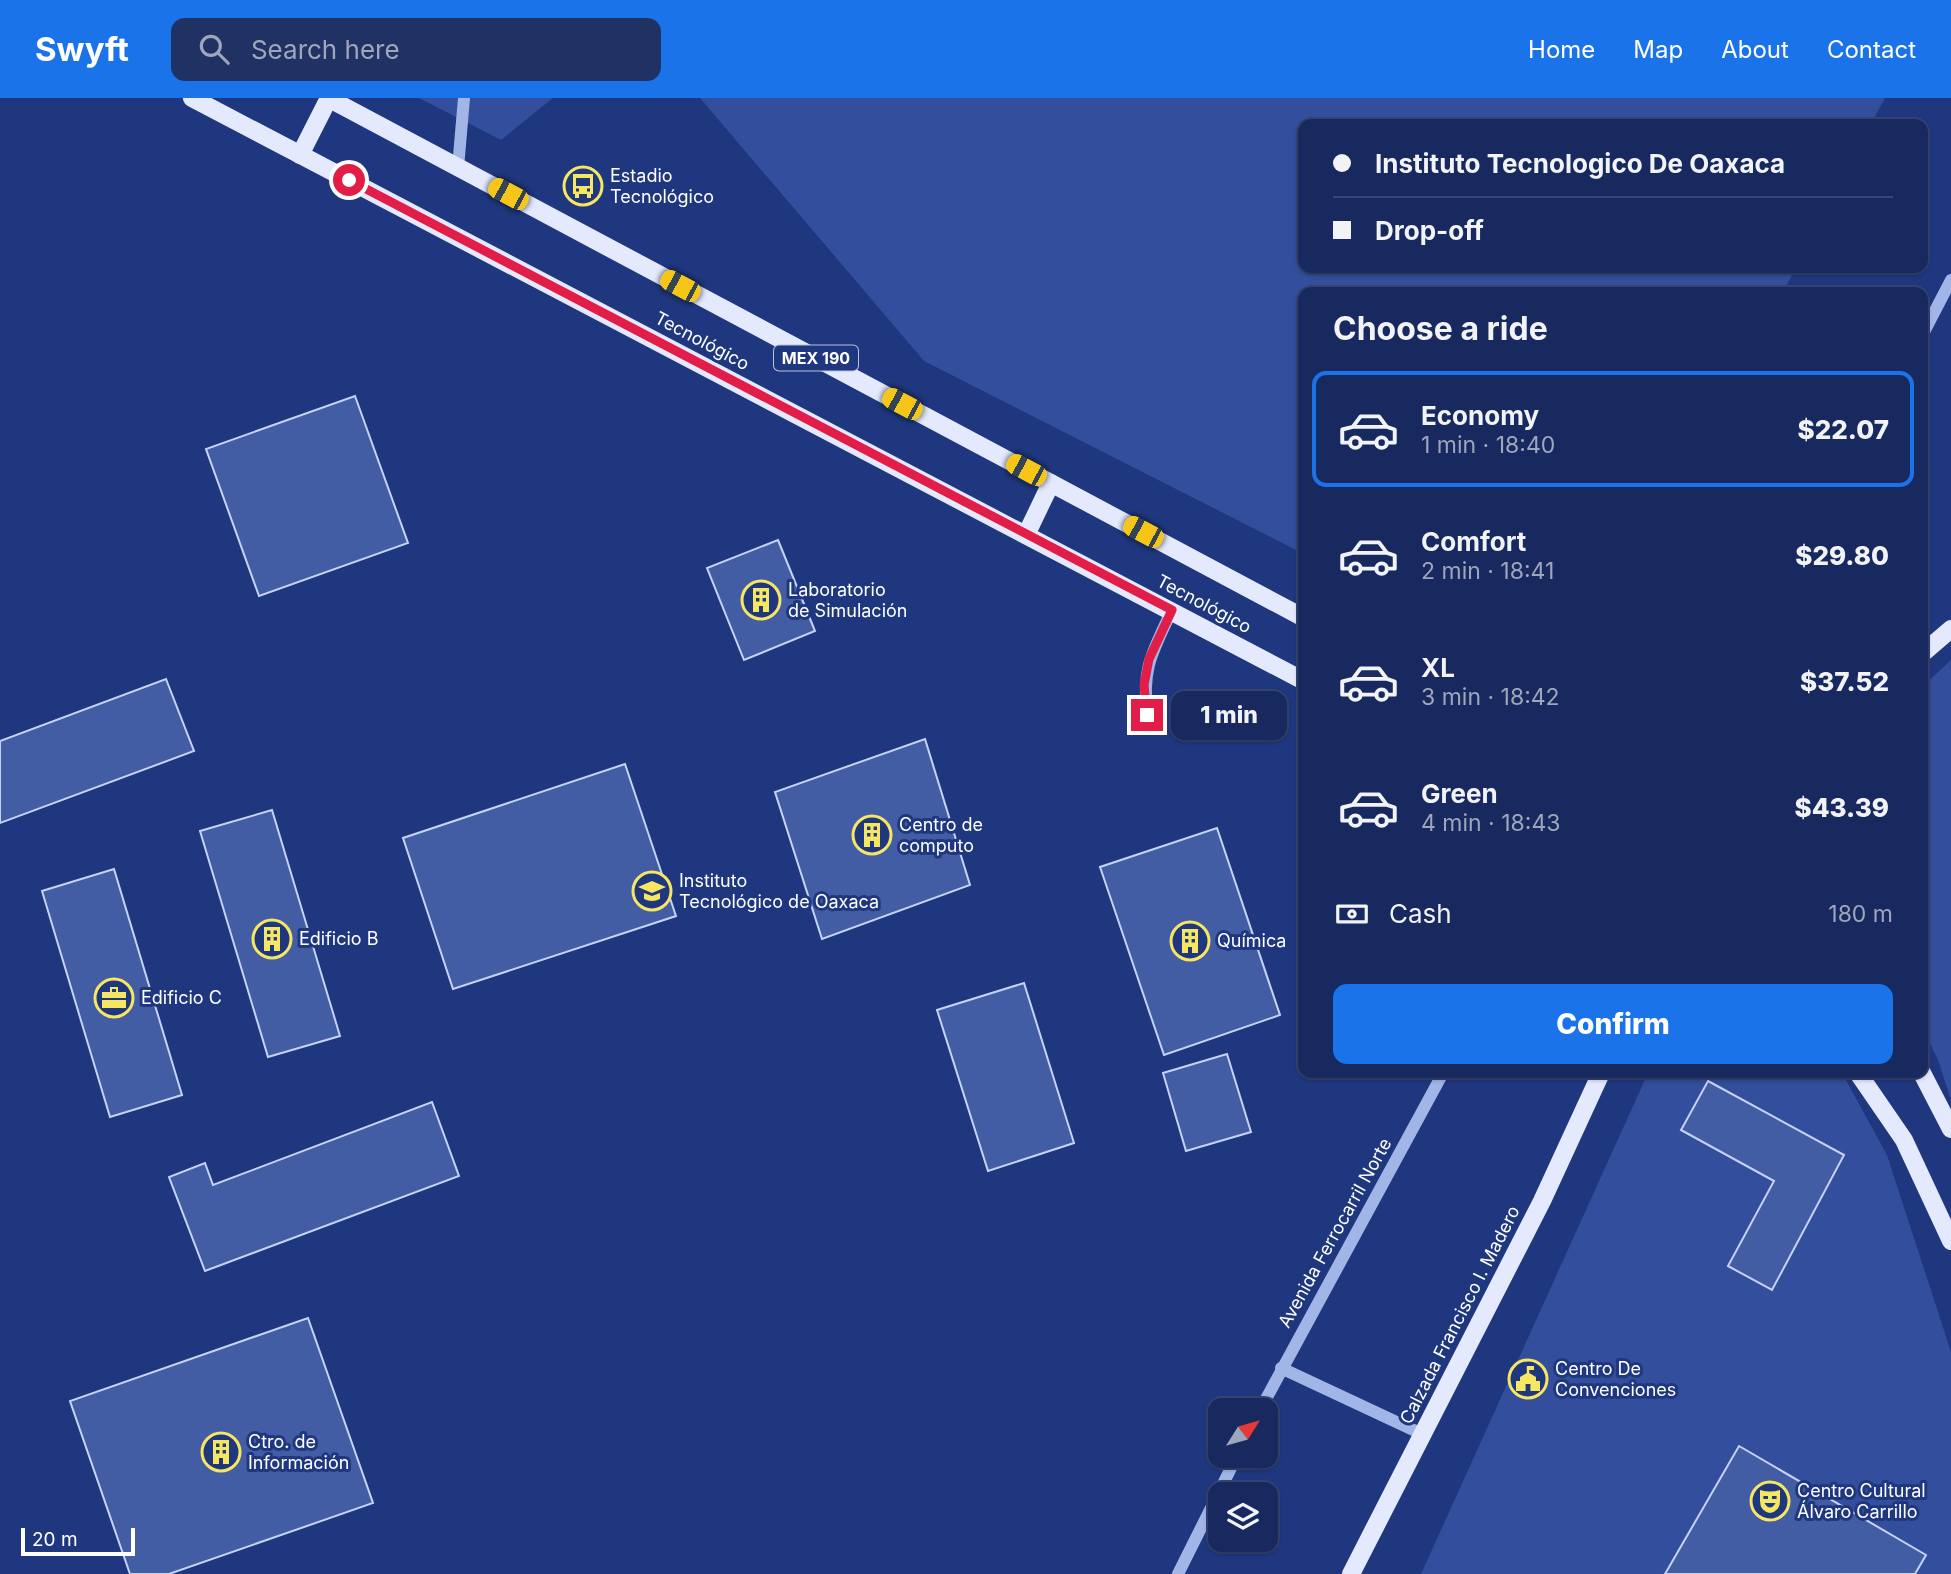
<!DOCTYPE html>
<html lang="en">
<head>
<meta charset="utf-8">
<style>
  body { margin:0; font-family:Inter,sans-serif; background:#203164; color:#f1f3f6; height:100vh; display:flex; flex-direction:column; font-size:26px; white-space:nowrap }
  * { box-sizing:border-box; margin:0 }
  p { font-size:23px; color:#9ea6bc }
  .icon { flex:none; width:38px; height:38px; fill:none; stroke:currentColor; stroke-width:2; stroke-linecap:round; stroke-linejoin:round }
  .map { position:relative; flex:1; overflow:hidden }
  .sheet { position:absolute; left:1298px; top:189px; width:630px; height:791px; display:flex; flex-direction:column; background:#17295e; border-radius:14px; box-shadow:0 2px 5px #0004,0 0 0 2px #364573 }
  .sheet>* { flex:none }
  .guide { position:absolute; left:1298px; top:21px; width:630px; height:154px; border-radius:14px; box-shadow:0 2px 5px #0004,0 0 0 2px #364573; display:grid; align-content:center; height:154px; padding:0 35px; background:#17295e }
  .needle { width:46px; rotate:53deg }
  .tools { position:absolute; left:1208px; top:1300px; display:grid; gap:14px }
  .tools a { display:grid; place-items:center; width:70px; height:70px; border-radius:14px; background:#17295e; box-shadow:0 2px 5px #0004,0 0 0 2px #364573; font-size:35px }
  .scale { position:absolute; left:21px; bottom:18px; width:114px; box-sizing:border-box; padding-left:7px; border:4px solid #fff; border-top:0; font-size:19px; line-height:24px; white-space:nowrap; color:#fff; -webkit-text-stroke:5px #1f377e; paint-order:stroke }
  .end { position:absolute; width:32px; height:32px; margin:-16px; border:9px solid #e11d48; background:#fff; box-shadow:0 0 0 4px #fff }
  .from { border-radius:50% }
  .bubble { position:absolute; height:49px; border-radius:14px; background:#17295e; box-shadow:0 2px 5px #0004,0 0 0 2px #364573; font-size:23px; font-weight:800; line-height:49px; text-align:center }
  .car { position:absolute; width:21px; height:42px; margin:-21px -10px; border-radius:9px; box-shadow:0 0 5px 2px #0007; background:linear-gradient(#f5c518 24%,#345 0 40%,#f5c518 0 76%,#345 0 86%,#f5c518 0) }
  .guide b { display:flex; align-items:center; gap:24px; height:66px; font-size:26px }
  .guide b+b { border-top:2px solid #364573 }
  .guide i { width:18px; height:18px; background:#f1f3f6 }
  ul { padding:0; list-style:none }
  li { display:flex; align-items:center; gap:21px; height:116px; margin:0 14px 10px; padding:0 21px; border:4px solid transparent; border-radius:14px }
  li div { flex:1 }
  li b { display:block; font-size:26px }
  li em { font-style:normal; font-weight:800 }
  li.current { border-color:#1a73e8 }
  li>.icon { width:63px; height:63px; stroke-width:1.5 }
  h2 { padding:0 35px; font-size:32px; line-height:84px }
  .pay { display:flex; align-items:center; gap:18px; height:77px; padding:0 35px; font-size:26px }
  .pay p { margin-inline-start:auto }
  .cta { display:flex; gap:14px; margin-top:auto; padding:14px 35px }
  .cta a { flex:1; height:80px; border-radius:14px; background:#1a73e8; color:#fff; font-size:28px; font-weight:800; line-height:80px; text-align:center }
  header { display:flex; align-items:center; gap:42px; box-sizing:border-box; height:98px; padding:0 35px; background:#1a73e8; color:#fff }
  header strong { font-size:33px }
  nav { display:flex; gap:38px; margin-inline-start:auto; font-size:24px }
  .search { width:490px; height:63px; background:#203164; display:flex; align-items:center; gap:18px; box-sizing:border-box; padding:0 24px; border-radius:14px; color:#9ea6bc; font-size:26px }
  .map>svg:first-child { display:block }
  .green { fill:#324e9c }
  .building { fill:#435da5; stroke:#c6d3f6; stroke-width:2 }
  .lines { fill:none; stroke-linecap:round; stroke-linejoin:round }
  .minor { stroke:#a2b5e7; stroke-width:12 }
  .major { stroke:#e4e9fd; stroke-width:18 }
  .route { stroke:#e11d48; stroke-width:9 }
  .labels { text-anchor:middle; stroke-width:6; stroke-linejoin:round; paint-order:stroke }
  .shield { fill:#1f377e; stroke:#bcc3d8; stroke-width:2 }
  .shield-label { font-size:16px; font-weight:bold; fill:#fff }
  .poi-label { font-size:18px; fill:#fff; stroke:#1f377e; text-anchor:start }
  .street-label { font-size:18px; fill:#fff; stroke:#1f377e }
</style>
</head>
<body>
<header>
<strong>Swyft</strong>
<div class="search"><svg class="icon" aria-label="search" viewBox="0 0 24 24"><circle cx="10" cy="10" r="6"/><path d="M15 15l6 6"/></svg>Search here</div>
<nav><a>Home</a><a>Map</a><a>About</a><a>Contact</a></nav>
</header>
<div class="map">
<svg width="1951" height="1476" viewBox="0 0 1951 1476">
  <rect width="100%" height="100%" fill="#1f377e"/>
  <g class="green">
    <polygon points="419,0 553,0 501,42"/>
    <polygon points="700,0 1885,0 1871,26 1304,26 1304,170 1796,170 1783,194 1304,194 1304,456 924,263"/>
    <polygon points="1951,562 1951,1002 1938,962 1923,931 1923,588"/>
    <polygon points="1648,975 1842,975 1887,1057 1951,1254 1951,1476 1421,1476"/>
  </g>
  <g class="building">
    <polygon points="355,298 408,445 259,498 206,351"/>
    <polygon points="778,442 815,533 744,562 707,470"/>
    <polygon points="166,581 194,653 0,725 0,643"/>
    <polygon points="925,641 970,787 822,841 775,694"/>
    <polygon points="625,666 676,818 453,891 403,740"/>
    <polygon points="272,712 340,938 268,959 200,733"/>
    <polygon points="1217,730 1280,917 1164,957 1100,769"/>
    <polygon points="114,771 182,997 110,1019 42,793"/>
    <polygon points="1024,885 1074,1045 988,1073 937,912"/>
    <polygon points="1227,956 1251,1034 1186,1053 1163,975"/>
    <polygon points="1708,983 1844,1057 1772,1192 1728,1168 1774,1083 1681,1032"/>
    <polygon points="432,1004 459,1078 205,1173 169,1079 205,1065 213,1087"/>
    <polygon points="308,1220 373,1405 169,1476 130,1476 70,1303"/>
    <polygon points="1739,1348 1926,1457 1915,1476 1665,1476"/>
  </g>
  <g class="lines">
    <g class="minor">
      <polyline points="458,70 464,0"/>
      <polyline points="1923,236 1951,182"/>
      <path d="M 1147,617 C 1142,569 1152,555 1172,512"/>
      <polyline points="1281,1270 1422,1336"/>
      <polyline points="1260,1312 1443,975"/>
      <polyline points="1178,1476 1237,1358"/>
    </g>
    <g class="major">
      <polyline points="192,0 1304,583"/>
      <polyline points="328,0 1304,520"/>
      <polyline points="300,57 329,0"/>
      <polyline points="1026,437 1051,385"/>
      <polyline points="1923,555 1951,531"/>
      <polyline points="1858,975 1904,1042 1951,1143"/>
      <polyline points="1922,975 1951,1031"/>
      <polyline points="1351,1476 1542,1103 1601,975"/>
    </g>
  </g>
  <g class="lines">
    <polyline class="route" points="349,82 1172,512 1149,561 1144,587 1147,617"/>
  </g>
  <defs>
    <symbol id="bus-ring" viewBox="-11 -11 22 22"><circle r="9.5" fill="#1f377e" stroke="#f6e662" stroke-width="1.5"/><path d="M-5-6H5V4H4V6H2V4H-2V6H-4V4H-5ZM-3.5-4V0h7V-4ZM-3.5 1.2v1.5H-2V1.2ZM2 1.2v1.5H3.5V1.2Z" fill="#f6e662"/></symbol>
    <symbol id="building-ring" viewBox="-11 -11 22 22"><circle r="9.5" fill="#1f377e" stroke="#f6e662" stroke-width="1.5"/><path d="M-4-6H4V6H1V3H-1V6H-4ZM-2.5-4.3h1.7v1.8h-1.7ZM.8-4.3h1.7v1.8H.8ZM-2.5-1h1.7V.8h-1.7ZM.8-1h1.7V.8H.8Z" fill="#f6e662"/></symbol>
    <symbol id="university-ring" viewBox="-11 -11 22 22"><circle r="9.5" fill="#1f377e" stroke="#f6e662" stroke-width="1.5"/><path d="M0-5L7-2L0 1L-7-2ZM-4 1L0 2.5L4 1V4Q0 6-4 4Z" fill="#f6e662"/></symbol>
    <symbol id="office-ring" viewBox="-11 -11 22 22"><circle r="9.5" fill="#1f377e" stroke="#f6e662" stroke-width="1.5"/><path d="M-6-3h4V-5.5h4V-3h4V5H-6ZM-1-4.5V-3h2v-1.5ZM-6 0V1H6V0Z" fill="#f6e662"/></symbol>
    <symbol id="civic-ring" viewBox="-11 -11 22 22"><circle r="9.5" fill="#1f377e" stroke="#f6e662" stroke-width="1.5"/><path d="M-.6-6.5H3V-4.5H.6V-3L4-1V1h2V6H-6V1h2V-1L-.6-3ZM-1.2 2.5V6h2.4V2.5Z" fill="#f6e662"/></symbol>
    <symbol id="theatre-ring" viewBox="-11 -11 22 22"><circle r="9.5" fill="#1f377e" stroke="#f6e662" stroke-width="1.5"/><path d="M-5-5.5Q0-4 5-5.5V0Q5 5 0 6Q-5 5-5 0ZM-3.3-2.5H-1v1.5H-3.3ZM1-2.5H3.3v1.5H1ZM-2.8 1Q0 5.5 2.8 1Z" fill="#f6e662"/></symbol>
  </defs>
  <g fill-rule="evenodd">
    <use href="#bus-ring" x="561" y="66" width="44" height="44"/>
    <use href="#building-ring" x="739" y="480" width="44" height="44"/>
    <use href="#building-ring" x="850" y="715" width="44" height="44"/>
    <use href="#university-ring" x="630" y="771" width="44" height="44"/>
    <use href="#building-ring" x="250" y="819" width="44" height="44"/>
    <use href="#building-ring" x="1168" y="821" width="44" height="44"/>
    <use href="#office-ring" x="92" y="878" width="44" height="44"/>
    <use href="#civic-ring" x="1506" y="1259" width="44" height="44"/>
    <use href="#building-ring" x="199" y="1332" width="44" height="44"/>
    <use href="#theatre-ring" x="1748" y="1381" width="44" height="44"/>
  </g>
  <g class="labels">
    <rect class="shield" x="774" y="247.5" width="84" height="25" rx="5"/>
    <g class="shield-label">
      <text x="816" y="266">MEX 190</text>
    </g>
    <g class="poi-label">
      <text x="610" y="84">Estadio<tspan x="610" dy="21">Tecnológico</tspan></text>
      <text x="788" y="498">Laboratorio<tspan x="788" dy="21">de Simulación</tspan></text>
      <text x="899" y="733">Centro de<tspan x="899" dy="21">computo</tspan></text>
      <text x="679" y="789">Instituto<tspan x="679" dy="21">Tecnológico de Oaxaca</tspan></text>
      <text x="299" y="847">Edificio B</text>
      <text x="1217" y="849">Química</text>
      <text x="141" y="906">Edificio C</text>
      <text x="1555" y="1277">Centro De<tspan x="1555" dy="21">Convenciones</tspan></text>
      <text x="248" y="1350">Ctro. de<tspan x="248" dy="21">Información</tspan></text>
      <text x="1797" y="1399">Centro Cultural<tspan x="1797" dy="21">Álvaro Carrillo</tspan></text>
    </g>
    <g class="street-label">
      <text transform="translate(702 243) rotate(28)" y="6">Tecnológico</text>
      <text transform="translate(1204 506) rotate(28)" y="6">Tecnológico</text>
      <text transform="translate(1335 1135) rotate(-61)" y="6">Avenida Ferrocarril Norte</text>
      <text transform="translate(1460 1217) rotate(-63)" y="6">Calzada Francisco I. Madero</text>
    </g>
  </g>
</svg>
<div class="tools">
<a><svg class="needle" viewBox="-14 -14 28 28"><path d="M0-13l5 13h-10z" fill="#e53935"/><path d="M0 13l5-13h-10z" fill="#9ea6bc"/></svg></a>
<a><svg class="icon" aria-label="layers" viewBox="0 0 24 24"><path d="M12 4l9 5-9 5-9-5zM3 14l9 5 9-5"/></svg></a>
</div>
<div class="scale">20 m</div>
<i class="end from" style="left:349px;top:82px"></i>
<i class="end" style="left:1147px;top:617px"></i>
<div class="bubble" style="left:1171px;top:593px;width:116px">1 min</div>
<i class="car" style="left:508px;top:96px;rotate:298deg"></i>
<i class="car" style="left:680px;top:188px;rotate:298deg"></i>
<i class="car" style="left:902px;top:306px;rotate:298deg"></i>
<i class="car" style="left:1026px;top:372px;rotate:298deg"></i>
<i class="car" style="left:1143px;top:434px;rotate:298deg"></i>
<div class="guide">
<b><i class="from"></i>Instituto Tecnologico De Oaxaca</b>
<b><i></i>Drop-off</b>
</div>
<section class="sheet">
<h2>Choose a ride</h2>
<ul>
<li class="current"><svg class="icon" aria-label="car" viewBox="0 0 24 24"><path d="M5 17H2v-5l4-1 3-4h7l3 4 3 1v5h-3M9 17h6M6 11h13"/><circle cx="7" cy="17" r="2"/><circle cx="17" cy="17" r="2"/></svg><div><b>Economy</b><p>1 min · 18:40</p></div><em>$22.07</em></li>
<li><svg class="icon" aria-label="car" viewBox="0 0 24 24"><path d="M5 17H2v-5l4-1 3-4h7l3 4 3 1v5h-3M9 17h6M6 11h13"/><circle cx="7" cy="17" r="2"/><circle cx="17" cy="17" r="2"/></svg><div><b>Comfort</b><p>2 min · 18:41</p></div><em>$29.80</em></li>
<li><svg class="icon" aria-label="car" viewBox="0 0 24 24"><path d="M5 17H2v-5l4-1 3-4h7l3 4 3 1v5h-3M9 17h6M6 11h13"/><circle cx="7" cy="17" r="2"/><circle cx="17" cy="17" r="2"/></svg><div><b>XL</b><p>3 min · 18:42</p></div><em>$37.52</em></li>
<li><svg class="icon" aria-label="car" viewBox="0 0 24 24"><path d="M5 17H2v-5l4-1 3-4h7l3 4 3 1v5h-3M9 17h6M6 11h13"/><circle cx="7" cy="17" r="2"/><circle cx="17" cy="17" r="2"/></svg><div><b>Green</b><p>4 min · 18:43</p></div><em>$43.39</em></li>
</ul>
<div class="pay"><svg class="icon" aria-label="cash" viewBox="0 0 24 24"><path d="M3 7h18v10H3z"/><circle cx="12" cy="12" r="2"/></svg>Cash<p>180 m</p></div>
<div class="cta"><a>Confirm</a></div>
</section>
</div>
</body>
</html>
